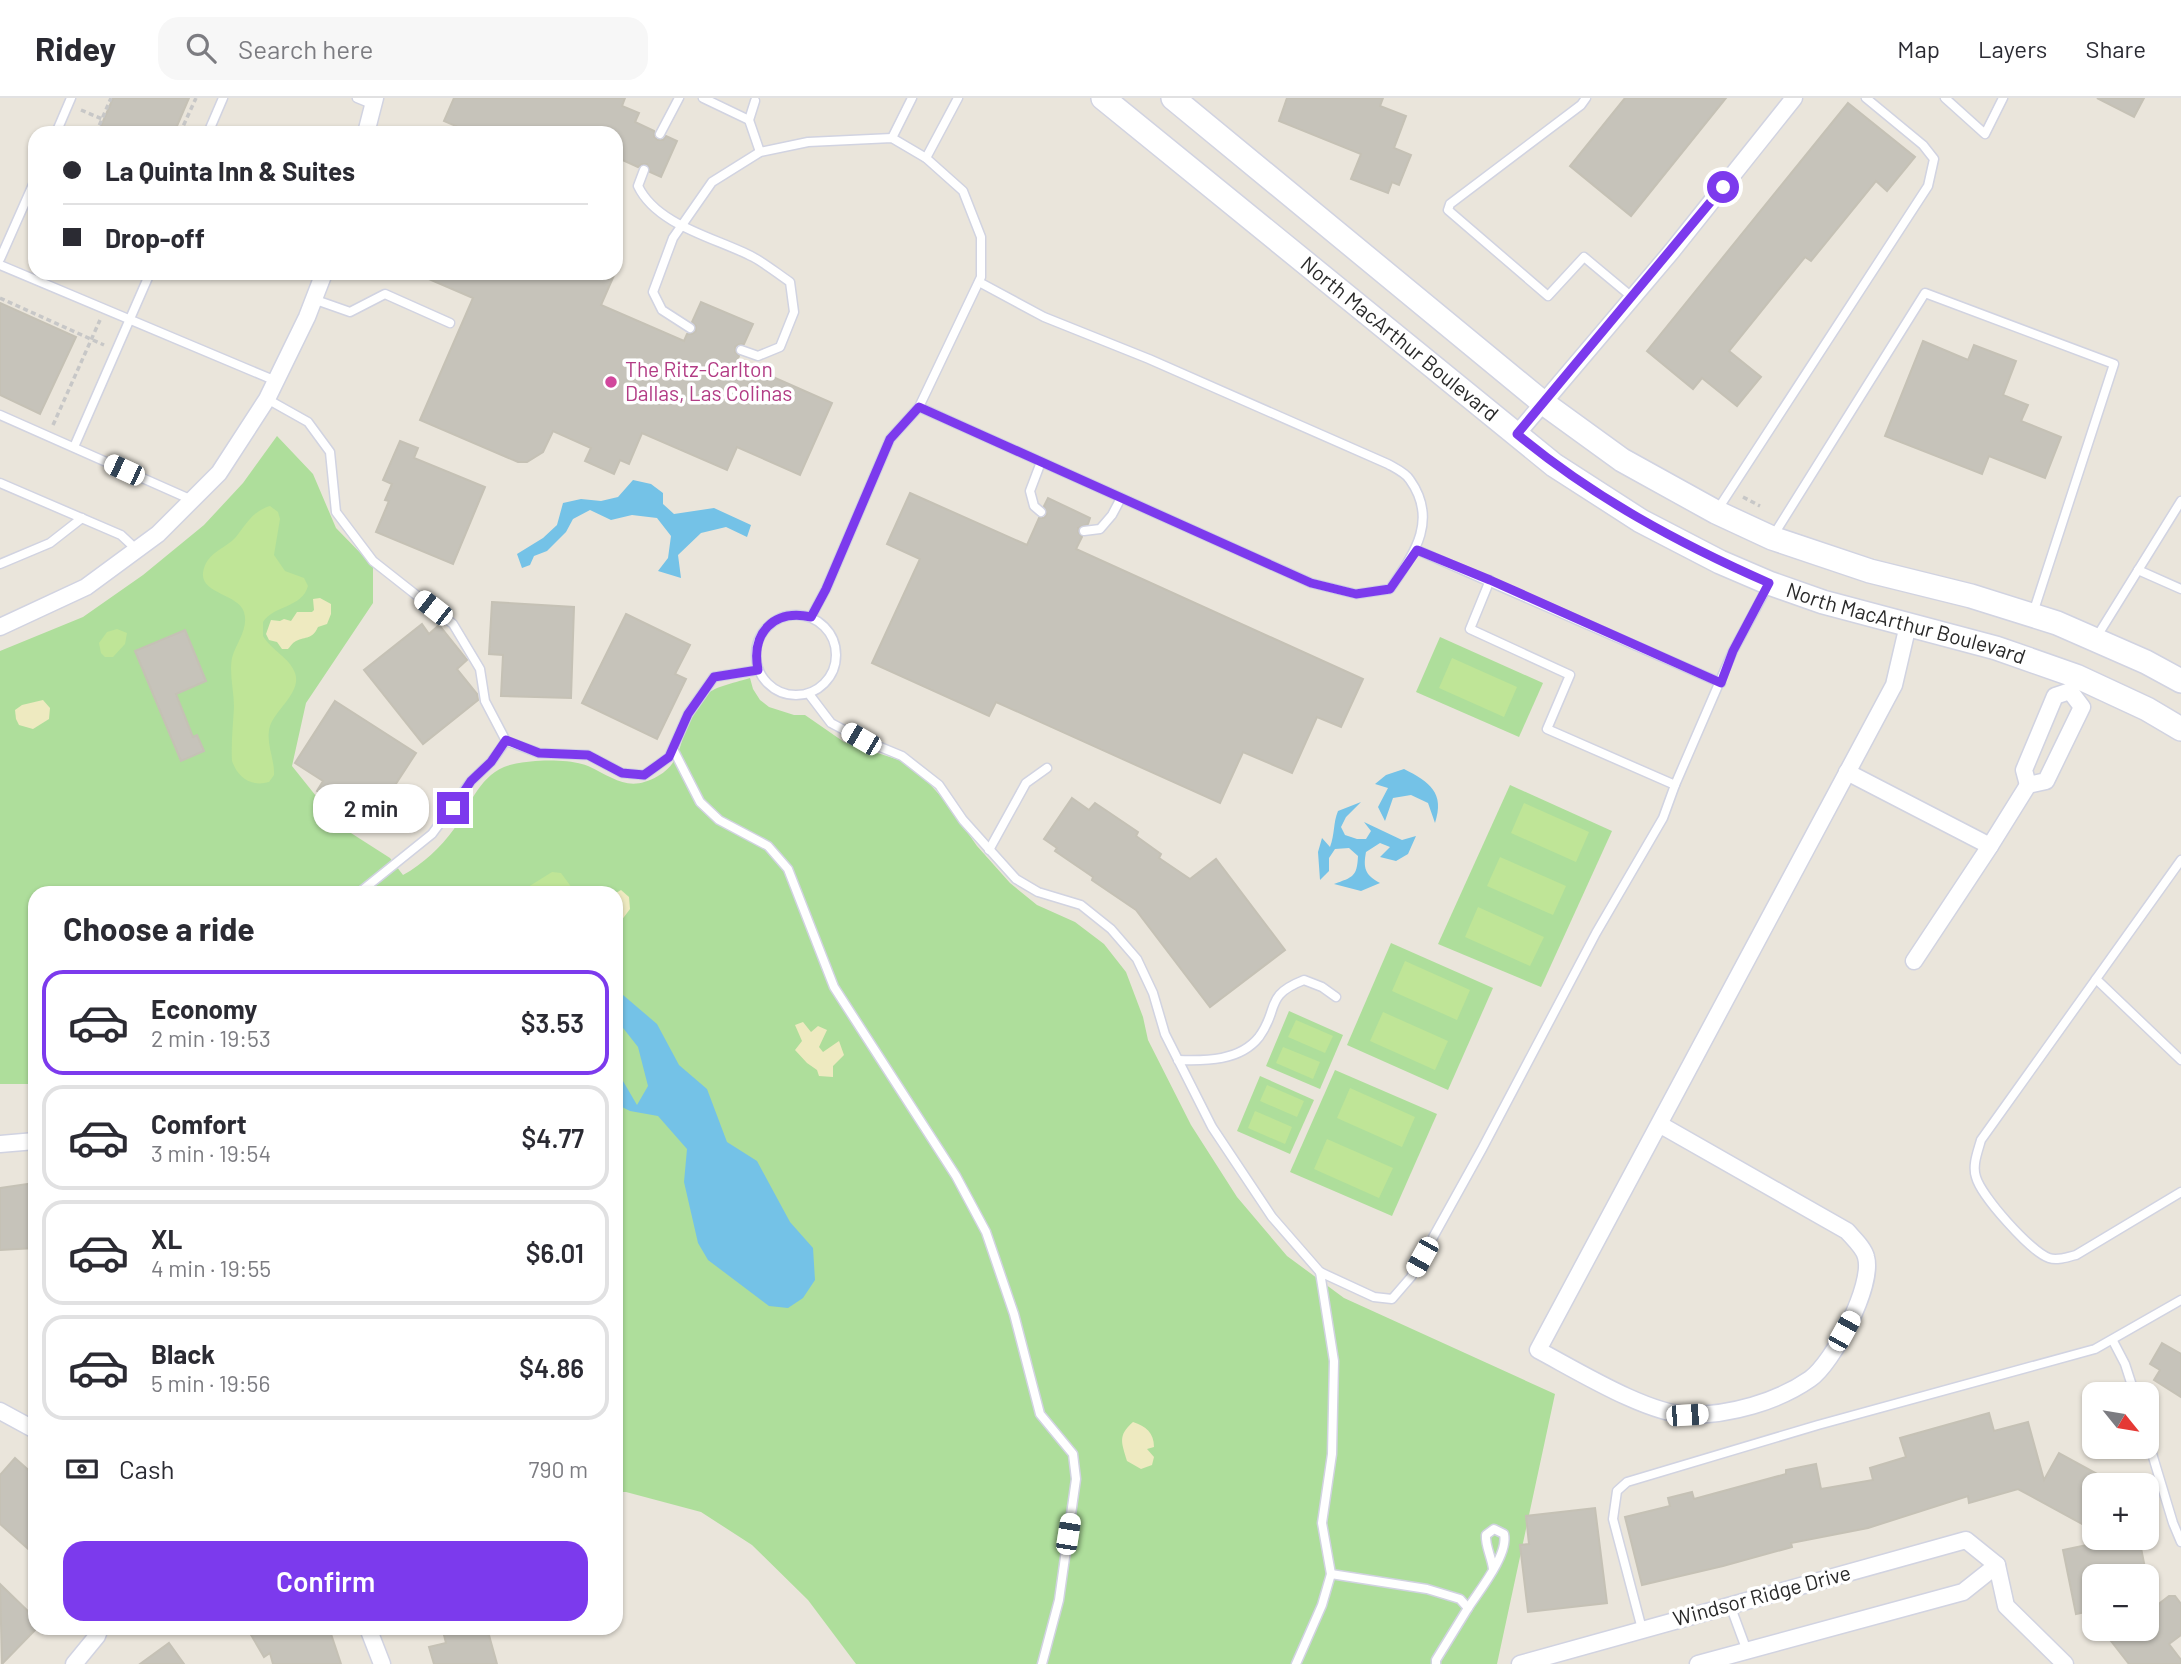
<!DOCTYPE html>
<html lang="en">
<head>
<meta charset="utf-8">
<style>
  body { margin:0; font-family:Barlow,sans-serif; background:#f7f7f7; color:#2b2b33; height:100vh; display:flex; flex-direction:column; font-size:26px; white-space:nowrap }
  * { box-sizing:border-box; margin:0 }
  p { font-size:23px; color:#7c7c81 }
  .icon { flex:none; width:38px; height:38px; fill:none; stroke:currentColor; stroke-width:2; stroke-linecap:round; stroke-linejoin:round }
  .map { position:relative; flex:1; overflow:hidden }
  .side { position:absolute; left:28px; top:788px; width:595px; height:749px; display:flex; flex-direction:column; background:#fff; border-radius:21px; box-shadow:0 2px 5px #0004 }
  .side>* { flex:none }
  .banner { position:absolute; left:28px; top:28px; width:595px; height:154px; border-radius:21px; box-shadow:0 2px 5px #0004; display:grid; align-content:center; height:154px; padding:0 35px; background:#fff }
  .needle { width:46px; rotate:120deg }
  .controls { position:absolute; left:2082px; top:1284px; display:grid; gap:14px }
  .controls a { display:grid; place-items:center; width:77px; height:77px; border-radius:14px; background:#fff; box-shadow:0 2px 5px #0004; font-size:35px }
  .end { position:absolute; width:32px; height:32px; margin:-16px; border:9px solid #7c3aed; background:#fff; box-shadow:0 0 0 4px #fff }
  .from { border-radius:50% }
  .bubble { position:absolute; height:49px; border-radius:21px; background:#fff; box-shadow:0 2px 5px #0004; font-size:23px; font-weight:600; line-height:49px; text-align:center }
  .car { position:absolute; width:21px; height:42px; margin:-21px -10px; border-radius:9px; box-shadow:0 0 5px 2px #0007; background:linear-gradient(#fff 24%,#345 0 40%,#fff 0 76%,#345 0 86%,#fff 0) }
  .banner b { display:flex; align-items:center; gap:24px; height:66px; font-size:26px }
  .banner b+b { border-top:2px solid #e1e1e2 }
  .banner i { width:18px; height:18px; background:#2b2b33 }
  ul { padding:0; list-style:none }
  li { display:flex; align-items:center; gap:21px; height:105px; margin:0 14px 10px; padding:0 21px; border:4px solid #e1e1e2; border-radius:21px }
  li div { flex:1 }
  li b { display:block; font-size:26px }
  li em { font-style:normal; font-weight:600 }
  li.active { border-color:#7c3aed }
  li>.icon { width:63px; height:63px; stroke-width:1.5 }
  h2 { padding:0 35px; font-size:32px; line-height:84px }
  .pay { display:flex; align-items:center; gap:18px; height:77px; padding:0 35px; font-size:26px }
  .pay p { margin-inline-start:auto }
  .action { display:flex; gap:14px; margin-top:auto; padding:14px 35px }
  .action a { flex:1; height:80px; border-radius:21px; background:#7c3aed; color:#fff; font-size:28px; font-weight:600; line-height:80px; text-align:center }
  header { display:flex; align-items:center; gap:42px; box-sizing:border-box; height:98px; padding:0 35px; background:#fff; border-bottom:2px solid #e1e1e2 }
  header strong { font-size:33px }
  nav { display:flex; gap:38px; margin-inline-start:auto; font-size:24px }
  .search { width:490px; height:63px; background:#f7f7f7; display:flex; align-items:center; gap:18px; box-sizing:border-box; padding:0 24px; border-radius:21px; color:#7c7c81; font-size:26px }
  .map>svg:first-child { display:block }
  .green { fill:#aede9b }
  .sand { fill:#eeeac0 }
  .pitch { fill:#bfe597 }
  .water { fill:#74c2e7 }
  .building { fill:#c6c3ba; stroke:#c5c1b5; stroke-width:2 }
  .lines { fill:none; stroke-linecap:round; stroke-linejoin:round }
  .lane-casing { stroke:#d1d3e1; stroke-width:11 }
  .street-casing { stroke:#d1d3e1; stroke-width:19 }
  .secondary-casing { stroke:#d1d3e1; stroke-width:26 }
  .path { stroke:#c7c7c7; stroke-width:3.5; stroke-dasharray:5 3.5; stroke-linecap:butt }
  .lane { stroke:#fff; stroke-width:8 }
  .street { stroke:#fff; stroke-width:16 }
  .secondary { stroke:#fff; stroke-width:23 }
  .route { stroke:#7c3aed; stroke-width:9 }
  .hotel-dot { fill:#d1479c; stroke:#fff; stroke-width:2.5 }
  .labels { text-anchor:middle; stroke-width:7; stroke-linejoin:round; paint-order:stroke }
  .street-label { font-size:21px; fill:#292929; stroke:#fff }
  .hotel-label { font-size:21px; fill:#b23c85; stroke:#fff; text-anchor:start }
</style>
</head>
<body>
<header>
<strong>Ridey</strong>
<div class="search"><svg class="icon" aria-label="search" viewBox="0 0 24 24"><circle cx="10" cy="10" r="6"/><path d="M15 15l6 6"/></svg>Search here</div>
<nav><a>Map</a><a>Layers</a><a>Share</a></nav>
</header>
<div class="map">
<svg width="2181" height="1566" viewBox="0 0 2181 1566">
  <rect width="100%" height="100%" fill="#eae5db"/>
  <g class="green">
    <path d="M 277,338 L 313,376 L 336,430 L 373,468 L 373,505 L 306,605 L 292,668 L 340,728 L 390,760 L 403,777 C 423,766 440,750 454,731 C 469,710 478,680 504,669 C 524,661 569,660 588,668 C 614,680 629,695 658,678 C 682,665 680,640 690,619 C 693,612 700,603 706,597 C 715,588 738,584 750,580 L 753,591 L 760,602 L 769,609 L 794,617 L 805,617 L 844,644 L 902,663 L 926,682 L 947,705 L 977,748 L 1010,785 L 1037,807 L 1075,824 L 1104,846 L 1126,874 L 1143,919 L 1148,942 L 1191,1027 L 1237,1099 L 1287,1158 L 1344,1200 L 1555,1296 L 1497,1566 L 856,1566 L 808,1502 L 752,1447 L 701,1414 L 626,1394 L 616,1394 L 616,794 L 35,794 L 35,986 L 0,986 L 0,553 L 83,519 L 143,477 L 204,427 L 243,385 Z"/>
    <polygon points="1440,539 1543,585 1519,639 1416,594"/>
    <polygon points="1510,687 1612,733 1541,889 1438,846"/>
    <polygon points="1391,845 1493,890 1448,992 1347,947"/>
    <polygon points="1289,913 1343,937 1320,991 1266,968"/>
    <polygon points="1335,972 1437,1016 1392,1118 1290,1074"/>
    <polygon points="1260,978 1314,1002 1290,1056 1237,1033"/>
  </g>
  <g class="sand">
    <path d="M 320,500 L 331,506 L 331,516 L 327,526 L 318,529 C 312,542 306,538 296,543 C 292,545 290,549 288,551 L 282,551 L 277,544 L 269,542 L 266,536 L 271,522 L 280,523 L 284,521 L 291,523 L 297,514 L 312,514 L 314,512 L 313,501 Z"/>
    <polygon points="43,602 50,610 49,621 33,631 19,627 16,621 15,612 22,607"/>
    <polygon points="621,792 629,799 630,811 621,823 616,823 616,795"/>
    <polygon points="803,924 811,934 818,928 827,932 819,949 823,954 839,943 844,957 833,968 833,979 819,978 817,972 807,965 795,952 802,943 795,927"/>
    <path d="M 1133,1324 C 1146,1328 1154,1335 1154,1349 L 1147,1351 L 1154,1359 L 1152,1367 L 1141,1371 L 1127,1363 C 1122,1345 1117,1338 1133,1324 Z"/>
  </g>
  <g class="pitch">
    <path d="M 270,408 L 278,414 L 280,421 L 274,457 L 285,473 L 304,480 L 308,488 C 302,510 274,507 263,524 L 263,538 C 271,552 290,560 295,575 C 302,594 275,612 270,628 C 265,645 275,661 274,677 L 269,684 C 251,689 238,680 232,663 C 231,645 233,627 234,609 C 234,593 229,575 232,560 C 236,545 249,531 244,514 C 238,496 201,496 203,475 C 206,455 223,452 235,440 C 246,427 251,414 270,408 Z"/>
    <polygon points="117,531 127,535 125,546 113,559 105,559 101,555 99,545 107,534"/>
    <polygon points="1452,560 1517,589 1504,619 1439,590"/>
    <polygon points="1524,705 1589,734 1576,764 1511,735"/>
    <polygon points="1500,759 1566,788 1553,817 1487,788"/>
    <polygon points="552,774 561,775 575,794 520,794"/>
    <polygon points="1478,809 1544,839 1530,868 1465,839"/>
    <polygon points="1405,863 1470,892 1457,922 1392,893"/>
    <polygon points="1383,914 1448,943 1435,972 1370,943"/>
    <polygon points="1296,922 1333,938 1325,955 1288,939"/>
    <polygon points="1283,949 1320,964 1313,981 1276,965"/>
    <polygon points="1267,987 1304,1003 1297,1019 1260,1003"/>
    <polygon points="1350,990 1415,1019 1402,1049 1337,1020"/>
    <polygon points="1255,1013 1292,1029 1285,1046 1248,1030"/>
    <polygon points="1327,1041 1393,1070 1379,1100 1314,1071"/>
  </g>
  <g class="water">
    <polygon points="633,382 651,386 663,395 663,406 674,416 714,410 751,427 747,439 726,429 701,435 678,457 681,480 658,473 668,460 671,438 657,420 632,417 611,422 590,412 573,421 566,434 547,453 534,458 530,467 522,470 517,456 543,440 557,427 563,405 581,401 601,403 618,399"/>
    <path d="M 1404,671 C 1430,684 1445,695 1435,725 L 1428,705 L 1411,697 L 1393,700 L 1385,723 L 1378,709 L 1388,690 L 1375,686 L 1386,677 Z"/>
    <path d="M 1361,704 L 1346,719 L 1341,729 L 1345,737 L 1357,741 L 1366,741 L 1371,733 L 1364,724 L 1402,742 L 1416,738 L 1408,756 L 1396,763 L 1380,759 L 1390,749 L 1380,745 L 1366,754 C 1363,770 1365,777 1380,785 L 1361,793 L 1334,786 C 1353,779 1357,779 1358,758 L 1349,750 L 1335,751 L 1329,760 L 1329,773 L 1320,782 L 1318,754 L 1322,740 L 1330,749 C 1335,736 1333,725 1338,713 Z"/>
    <polygon points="616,891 657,926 679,967 707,991 727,1044 757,1063 790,1124 813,1150 815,1182 803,1200 788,1210 769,1208 708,1162 698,1145 684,1084 687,1051 658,1018 630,1013 616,1006 616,971 637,1007 648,988 638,949 616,921"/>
  </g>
  <g class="building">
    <polygon points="113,0 189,0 174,35 98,35"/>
    <polygon points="454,0 625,0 622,8 639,15 635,24 654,33 654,39 658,42 663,42 666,38 677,43 661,79 650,74 647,66 642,66 638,69 616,59 616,35 453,35 456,28 444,23"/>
    <polygon points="1287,0 1383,0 1380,8 1406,18 1394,50 1411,57 1399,87 1392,84 1388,95 1351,81 1361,56 1279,23"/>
    <polygon points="1625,0 1726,0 1631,118 1570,68"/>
    <polygon points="2097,0 2144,0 2134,19"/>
    <polygon points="1848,5 1915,59 1887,93 1876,83 1811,163 1805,159 1729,253 1761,279 1737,308 1702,280 1693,291 1647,253"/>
    <polygon points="415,175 615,175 601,207 684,243 687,236 692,236 696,233 696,228 692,224 701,204 753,226 744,246 739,246 735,249 735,254 739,258 737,263 832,305 800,377 737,349 727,372 642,335 629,366 620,362 614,376 585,363 591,350 553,333 543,354 527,364 518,364 420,322 473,200"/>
    <polygon points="0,205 76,239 40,316 0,297"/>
    <polygon points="1923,243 1968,262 1974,247 2016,263 2003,297 2028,307 2021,323 2061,339 2045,380 1989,358 1982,376 1885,338"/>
    <polygon points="400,343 418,350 414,360 485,389 453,466 376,434 389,403 385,402 392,386 383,382"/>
    <polygon points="910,395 1027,447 1039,420 1044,420 1047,416 1044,408 1048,400 1090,420 1088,426 1078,430 1078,434 1082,439 1076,451 1363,581 1341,629 1317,619 1292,675 1243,654 1220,705 996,604 989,618 872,565 920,461 887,446"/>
    <polygon points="492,504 574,509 571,600 501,598 503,557 489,556"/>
    <polygon points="626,516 690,547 675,576 686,581 657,641 582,605"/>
    <polygon points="422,526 429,536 439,527 467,562 457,571 477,596 478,602 423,646 364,572"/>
    <polygon points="185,532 206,583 176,596 193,639 197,637 204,653 181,663 135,553"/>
    <polygon points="335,603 416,655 369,727 317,693 323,683 295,665"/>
    <polygon points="1072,700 1089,712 1095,705 1138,734 1136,738 1161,756 1159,760 1190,781 1216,761 1285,852 1210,909 1136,812 1092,782 1093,779 1055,753 1057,750 1044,741"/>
    <polygon points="35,1085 35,1150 0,1152 0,1090"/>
    <polygon points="2162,1245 2181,1256 2181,1299 2154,1282 2160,1272 2150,1266"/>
    <polygon points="1989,1315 1994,1333 2028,1324 2044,1382 2059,1355 2119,1388 2095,1388 2095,1433 2018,1391 1969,1405 1968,1398 1868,1430 1791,1445 1792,1449 1723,1468 1642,1487 1625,1419 1670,1408 1668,1400 1692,1394 1694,1401 1786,1376 1786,1372 1816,1366 1821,1391 1873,1382 1870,1370 1906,1359 1900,1340"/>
    <polygon points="15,1360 35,1378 35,1457 0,1426 0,1377"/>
    <polygon points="1595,1410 1607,1505 1528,1514 1520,1447 1529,1446 1526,1418"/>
    <polygon points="2120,1440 2139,1440 2146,1475 2130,1479 2095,1479 2095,1512 2076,1516 2063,1452"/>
    <polygon points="0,1486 35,1520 35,1532 2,1566"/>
    <polygon points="2169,1498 2175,1498 2181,1506 2181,1537 2169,1546 2181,1562 2181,1566 2129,1566 2111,1543 2127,1531 2147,1531 2147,1515"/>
    <polygon points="247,1530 329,1530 341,1566 273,1566 270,1555 264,1559"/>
    <polygon points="455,1530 487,1530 497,1566 434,1566 429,1549 446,1545 443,1533"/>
    <polygon points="169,1545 184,1566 140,1566"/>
  </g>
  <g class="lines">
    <defs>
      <g id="lane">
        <polyline points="357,0 374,7"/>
        <polyline points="703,0 749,22 760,54"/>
        <polyline points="1586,0 1581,7 1450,106 1448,112 1548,198 1584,159 1632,199"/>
        <polyline points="1945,0 1985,36 2003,0"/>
        <polyline points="749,22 755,3"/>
        <polyline points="56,35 71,0"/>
        <polyline points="208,35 223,0"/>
        <polyline points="660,36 679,0"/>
        <polyline points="892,40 912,0"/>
        <polyline points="926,60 958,0"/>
        <path d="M 644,72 L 638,88 C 657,128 717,140 753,159 C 766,166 778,176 790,184 L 794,214 L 780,249 L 758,258 L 741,252"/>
        <polyline points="0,161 35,82"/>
        <polyline points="0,167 276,283"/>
        <polyline points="313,201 350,214 385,196 450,225"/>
        <polyline points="690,230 662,212 653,194 673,140 712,84 760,54 808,44 892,40 926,60 963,93 981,139 981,179 919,309 890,341 826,491 811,519"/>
        <polyline points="267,301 308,324 330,354 336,414 373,463 453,526 480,571 485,603 506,643 539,655 588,657 622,675 644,677 669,659 688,616 714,579 758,572"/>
        <path d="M 919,309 L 1311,485 L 1356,496 L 1390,491 C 1413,457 1439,423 1410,382 C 1406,375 1395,370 1388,366 L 1149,261 L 1044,219 L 979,184"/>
        <polyline points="0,317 192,402"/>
        <polyline points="74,349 150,175"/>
        <polyline points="1041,364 1030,393 1034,408 1041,414"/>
        <polyline points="0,385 121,437 137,452"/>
        <polyline points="1718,411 1928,88 1934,61 1923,47 1866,0"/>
        <polyline points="1084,433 1100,431 1112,417 1121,400"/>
        <polyline points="1773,438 1925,195 2114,266 2033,515"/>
        <polyline points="1417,452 1721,585"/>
        <polyline points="0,466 50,445 82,420"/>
        <polyline points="2138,472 2181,491"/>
        <polyline points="1490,482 1470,531 1570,577 1547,631 1675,687 1733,553 1768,488"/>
        <circle cx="796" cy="557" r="40"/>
        <polyline points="2096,540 2181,403"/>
        <polyline points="809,596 831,625 861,641 902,658 939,687 963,722 1016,781 1038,794 1081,807 1111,831 1137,861 1153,895 1165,936 1212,1029 1272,1119 1320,1174 1374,1199 1392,1201 1411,1179 1482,1051 1596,835 1663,720 1675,687"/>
        <polyline points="673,651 700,704 719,722 768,748 788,771 834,889 956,1078 986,1134 1014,1216 1040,1316 1073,1356 1076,1381 1059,1502 1042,1566"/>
        <polyline points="989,752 1026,685 1047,670"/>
        <path d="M 2181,762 L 1981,1042 C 1978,1053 1972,1067 1976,1079 C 1981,1098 2031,1154 2049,1160 C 2058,1163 2067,1159 2076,1157 L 2181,1094"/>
        <polyline points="360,794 432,736 471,683 491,664 506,643"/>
        <polyline points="2096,881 2181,962"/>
        <path d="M 1178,962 C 1206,963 1240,963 1259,939 C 1280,911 1263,898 1304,882 L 1322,889 L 1336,899"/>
        <polyline points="2113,1243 2125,1266 2135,1297"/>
        <polyline points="2147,1339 2173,1425 2181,1444"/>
        <polyline points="1331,1476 1427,1491 1460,1501 1468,1510 1436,1562 1436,1566"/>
        <polyline points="1730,1507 1747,1553"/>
        <path d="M 1468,1510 C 1479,1493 1509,1456 1504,1436 L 1494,1431 L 1486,1437 C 1485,1448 1492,1460 1493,1471"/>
        <polyline points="1642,1531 1613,1421 1617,1393 1627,1384 1818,1327 2095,1251 2181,1202"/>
        <polyline points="1296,1566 1322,1507 1331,1476 1322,1425 1332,1356 1334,1263 1320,1174"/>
      </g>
      <g id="street">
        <polyline points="366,35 375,0"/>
        <polyline points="1517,336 1672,153 1794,0"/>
        <polyline points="0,529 86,489 158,436 219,375 267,301 307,219 324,175"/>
        <polyline points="1847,674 1990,748"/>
        <polyline points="2028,687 2024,672 2055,598 2070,593"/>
        <polyline points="1914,863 1990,748 2028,687 2046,683 2082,609 2070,593"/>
        <path d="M 1659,1026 L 1847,1133 C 1853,1140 1864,1150 1866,1159 C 1874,1187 1833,1265 1810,1281 C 1777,1304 1730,1317 1689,1317 C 1647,1316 1576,1272 1538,1252 L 1894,587 L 1908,527"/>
        <polyline points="0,1046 35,1043"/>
        <polyline points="0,1313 35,1332"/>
        <polyline points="368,1530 382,1566"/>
        <polyline points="74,1566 97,1538 100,1530"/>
        <polyline points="1520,1566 1966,1442 1997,1467 2006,1508 2065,1566"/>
        <polyline points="1698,1566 1963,1494 1997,1467"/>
      </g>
      <g id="secondary">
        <path id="s1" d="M 1103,0 L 1554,367 L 1641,423 L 1720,464 L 1769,485 L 1823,504 L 1996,550 L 2076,578 L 2147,611 L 2181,631"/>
        <polyline points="1173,0 1542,304 1622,362 1716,414 1772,440 1870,473 1971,498 2057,525 2146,564 2181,583"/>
      </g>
    </defs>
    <use href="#lane" class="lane-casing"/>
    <use href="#street" class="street-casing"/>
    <use href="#secondary" class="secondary-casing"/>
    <g class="path">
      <polyline points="81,12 102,21"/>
      <polyline points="96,35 111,0"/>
      <polyline points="180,35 196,0"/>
      <polyline points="118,176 118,175"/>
      <polyline points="0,200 104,247"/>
      <polyline points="53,327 100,222"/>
      <polyline points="1743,399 1760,408"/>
    </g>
    <use href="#lane" class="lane"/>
    <use href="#street" class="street"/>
    <use href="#secondary" class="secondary"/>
  </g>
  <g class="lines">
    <path class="route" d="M 453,710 L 471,683 L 491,664 L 506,642 L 539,655 L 588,657 L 622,675 L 644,677 L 669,659 L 688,616 L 714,579 L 758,572 C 751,535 773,511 811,519 L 826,491 L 890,341 L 919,309 L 1311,485 L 1356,496 L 1390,491 L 1417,452 L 1490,482 L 1721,585 L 1733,553 L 1769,485 C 1678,445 1593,399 1517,336 L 1723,89"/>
  </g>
  <circle class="hotel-dot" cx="611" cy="284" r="7"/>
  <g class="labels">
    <g class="street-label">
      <text dy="7" stroke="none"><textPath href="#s1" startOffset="382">North MacArthur Boulevard</textPath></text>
      <text dy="7" stroke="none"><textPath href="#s1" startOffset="970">North MacArthur Boulevard</textPath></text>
      <text transform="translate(1762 1498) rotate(-15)" y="7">Windsor Ridge Drive</text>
    </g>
    <g class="hotel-label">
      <text x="625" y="279">The Ritz-Carlton<tspan x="625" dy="24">Dallas, Las Colinas</tspan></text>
    </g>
  </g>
</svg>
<div class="controls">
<a><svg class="needle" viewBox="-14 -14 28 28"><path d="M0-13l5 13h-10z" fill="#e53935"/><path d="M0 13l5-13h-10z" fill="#7c7c81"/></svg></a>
<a>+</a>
<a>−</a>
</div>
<i class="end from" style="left:1723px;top:89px"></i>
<i class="end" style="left:453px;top:710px"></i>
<div class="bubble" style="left:313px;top:686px;width:116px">2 min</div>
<i class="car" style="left:124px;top:372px;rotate:295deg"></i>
<i class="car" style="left:433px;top:510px;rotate:308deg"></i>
<i class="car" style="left:861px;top:641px;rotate:300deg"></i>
<i class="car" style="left:1422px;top:1159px;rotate:209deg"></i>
<i class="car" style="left:1844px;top:1233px;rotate:29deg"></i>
<i class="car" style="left:1687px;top:1317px;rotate:86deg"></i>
<i class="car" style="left:1068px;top:1436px;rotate:9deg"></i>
<div class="banner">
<b><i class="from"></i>La Quinta Inn &amp; Suites</b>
<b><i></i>Drop-off</b>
</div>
<section class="side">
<h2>Choose a ride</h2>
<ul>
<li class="active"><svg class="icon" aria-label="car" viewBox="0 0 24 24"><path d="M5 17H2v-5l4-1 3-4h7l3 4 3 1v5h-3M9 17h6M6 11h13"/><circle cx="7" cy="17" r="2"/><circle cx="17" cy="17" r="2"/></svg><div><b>Economy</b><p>2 min · 19:53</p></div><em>$3.53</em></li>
<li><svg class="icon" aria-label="car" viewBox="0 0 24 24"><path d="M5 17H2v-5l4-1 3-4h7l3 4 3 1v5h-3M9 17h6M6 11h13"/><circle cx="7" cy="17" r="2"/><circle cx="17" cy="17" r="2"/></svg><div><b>Comfort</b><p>3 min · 19:54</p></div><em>$4.77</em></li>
<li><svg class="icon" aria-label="car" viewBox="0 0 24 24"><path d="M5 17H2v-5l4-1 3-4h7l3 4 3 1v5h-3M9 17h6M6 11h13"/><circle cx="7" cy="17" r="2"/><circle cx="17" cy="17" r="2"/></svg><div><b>XL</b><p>4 min · 19:55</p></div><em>$6.01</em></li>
<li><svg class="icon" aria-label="car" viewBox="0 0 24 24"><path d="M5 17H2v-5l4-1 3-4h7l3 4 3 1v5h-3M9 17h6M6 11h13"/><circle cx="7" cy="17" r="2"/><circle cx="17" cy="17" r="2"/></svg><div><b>Black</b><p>5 min · 19:56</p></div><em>$4.86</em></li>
</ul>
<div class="pay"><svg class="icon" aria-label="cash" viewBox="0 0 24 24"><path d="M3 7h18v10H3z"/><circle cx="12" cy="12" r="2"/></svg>Cash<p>790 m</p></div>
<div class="action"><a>Confirm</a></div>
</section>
</div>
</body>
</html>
